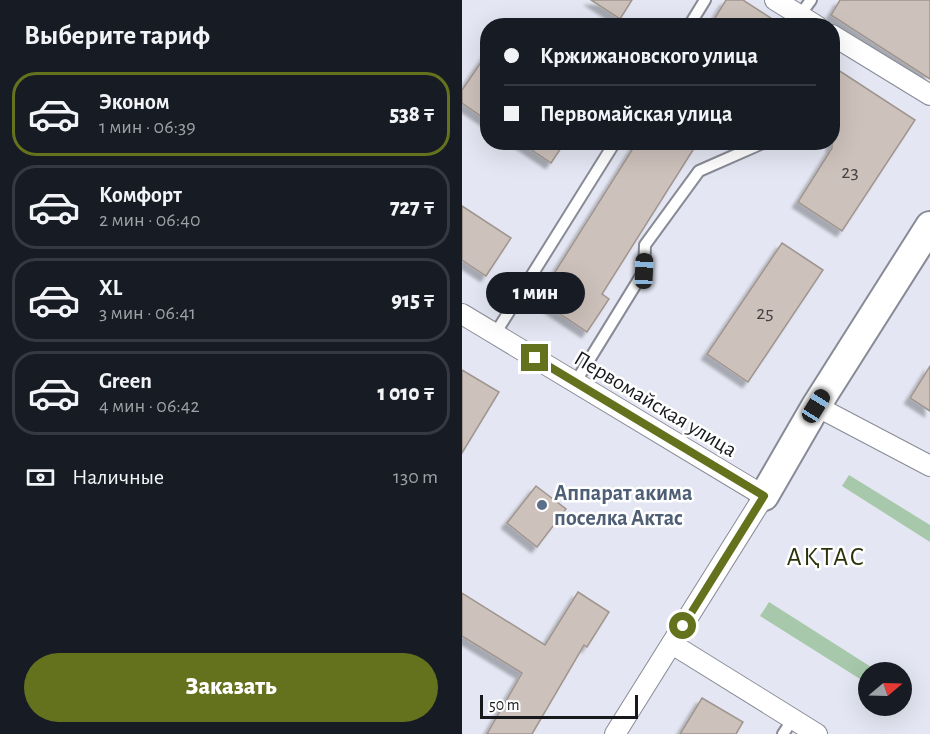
<!DOCTYPE html>
<html lang="ru">
<head>
<meta charset="utf-8">
<style>
  body { margin:0; font-family:"Alegreya Sans",sans-serif; background:#242831; color:#f1f3f6; height:100vh; display:flex; flex-direction:column; font-size:22px; white-space:nowrap }
  * { box-sizing:border-box; margin:0 }
  p { font-size:20px; color:#9ea1a6 }
  .icon { flex:none; width:33px; height:33px; fill:none; stroke:currentColor; stroke-width:2; stroke-linecap:round; stroke-linejoin:round }
  .map { position:relative; flex:1; overflow:hidden }
  .sheet { display:flex; flex-direction:column; background:#171b24; width:462px }
  .sheet>* { flex:none }
  .banner { position:absolute; left:18px; top:18px; width:360px; height:132px; border-radius:24px; box-shadow:0 6px 24px #0002; display:grid; align-content:center; height:132px; padding:0 24px; background:#171b24 }
  .needle { width:39px; rotate:71deg }
  .controls { position:absolute; left:396px; top:662px; display:grid; gap:12px }
  .controls a { display:grid; place-items:center; width:54px; height:54px; border-radius:50%; background:#171b24; box-shadow:0 6px 24px #0002; font-size:30px }
  .scale { position:absolute; left:18px; bottom:15px; width:158px; box-sizing:border-box; padding-left:6px; border:3px solid #18191d; border-top:0; font-size:16px; line-height:21px; white-space:nowrap; color:#18191d; -webkit-text-stroke:4px #fff; paint-order:stroke }
  .end { position:absolute; width:27px; height:27px; margin:-14px; border:8px solid #64721e; background:#fff; box-shadow:0 0 0 3px #fff }
  .from { border-radius:50% }
  .bubble { position:absolute; height:42px; border-radius:21px; background:#171b24; box-shadow:0 6px 24px #0002; font-size:20px; font-weight:800; line-height:42px; text-align:center }
  .car { position:absolute; width:18px; height:36px; margin:-18px -9px; border-radius:8px; box-shadow:0 0 4px 2px #0007; background:linear-gradient(#222 24%,#8ab4d8 0 40%,#222 0 76%,#8ab4d8 0 86%,#222 0) }
  .banner b { display:flex; align-items:center; gap:21px; height:57px; font-size:22px }
  .banner b+b { border-top:2px solid #363941 }
  .banner i { width:15px; height:15px; background:#f1f3f6 }
  ul { padding:0; list-style:none }
  li { display:flex; align-items:center; gap:18px; height:84px; margin:0 12px 9px; padding:0 12px; border:3px solid #363941; border-radius:24px }
  li div { flex:1 }
  li b { display:block; font-size:22px }
  li em { font-style:normal; font-weight:800 }
  li.selected { border-color:#64721e }
  li>.icon { width:54px; height:54px; stroke-width:1.5 }
  h2 { padding:0 24px; font-size:27px; line-height:72px }
  .pay { display:flex; align-items:center; gap:15px; height:66px; padding:0 24px; font-size:22px }
  .pay p { margin-inline-start:auto }
  .primary-button { display:flex; gap:12px; margin-top:auto; padding:12px 24px }
  .primary-button a { flex:1; height:69px; border-radius:36px; background:#64721e; color:#fff; font-size:24px; font-weight:800; line-height:69px; text-align:center }
  main { display:flex; flex:1; min-height:0 }
  .map>svg:first-child { display:block }
  .green { fill:#a7c8aa }
  .building { fill:#cdc1bb; stroke:#a0958f; stroke-width:1.5; filter:url(#shadow) }
  .lines { fill:none; stroke-linecap:round; stroke-linejoin:round }
  .lane-casing { stroke:#888b95; stroke-width:14 }
  .street-casing { stroke:#888b95; stroke-width:22 }
  .secondary-casing { stroke:#888b95; stroke-width:32 }
  .lane { stroke:#fff; stroke-width:10 }
  .street { stroke:#fff; stroke-width:20 }
  .secondary { stroke:#fff; stroke-width:28 }
  .route { stroke:#64721e; stroke-width:8 }
  .service-dot { fill:#5c6f8a; stroke:#fff; stroke-width:2 }
  .labels { text-anchor:middle; stroke-width:5; stroke-linejoin:round; paint-order:stroke }
  .number-label { font-size:20px; fill:#454344 }
  .street-label { font-size:22px; fill:#18191d; stroke:#fff }
  .service-label { font-size:22px; font-weight:bold; fill:#4e5e75; stroke:#fff; text-anchor:start }
  .quarter-label { font-size:26px; letter-spacing:1.5px; fill:#2c330b; stroke:#fff }
</style>
</head>
<body>
<main>
<section class="sheet">
<h2>Выберите тариф</h2>
<ul>
<li class="selected"><svg class="icon" aria-label="car" viewBox="0 0 24 24"><path d="M5 17H2v-5l4-1 3-4h7l3 4 3 1v5h-3M9 17h6M6 11h13"/><circle cx="7" cy="17" r="2"/><circle cx="17" cy="17" r="2"/></svg><div><b>Эконом</b><p>1 мин · 06:39</p></div><em>538 ₸</em></li>
<li><svg class="icon" aria-label="car" viewBox="0 0 24 24"><path d="M5 17H2v-5l4-1 3-4h7l3 4 3 1v5h-3M9 17h6M6 11h13"/><circle cx="7" cy="17" r="2"/><circle cx="17" cy="17" r="2"/></svg><div><b>Комфорт</b><p>2 мин · 06:40</p></div><em>727 ₸</em></li>
<li><svg class="icon" aria-label="car" viewBox="0 0 24 24"><path d="M5 17H2v-5l4-1 3-4h7l3 4 3 1v5h-3M9 17h6M6 11h13"/><circle cx="7" cy="17" r="2"/><circle cx="17" cy="17" r="2"/></svg><div><b>XL</b><p>3 мин · 06:41</p></div><em>915 ₸</em></li>
<li><svg class="icon" aria-label="car" viewBox="0 0 24 24"><path d="M5 17H2v-5l4-1 3-4h7l3 4 3 1v5h-3M9 17h6M6 11h13"/><circle cx="7" cy="17" r="2"/><circle cx="17" cy="17" r="2"/></svg><div><b>Green</b><p>4 мин · 06:42</p></div><em>1 010 ₸</em></li>
</ul>
<div class="pay"><svg class="icon" aria-label="cash" viewBox="0 0 24 24"><path d="M3 7h18v10H3z"/><circle cx="12" cy="12" r="2"/></svg>Наличные<p>130 m</p></div>
<div class="primary-button"><a>Заказать</a></div>
</section>
<div class="map">
<svg width="468" height="734" viewBox="0 0 468 734">
  <defs>
    <filter id="shadow"><feDropShadow dx="-5.5" dy="5.5" stdDeviation="1.5" flood-color="#0004"/></filter>
  </defs>
  <rect width="100%" height="100%" fill="#e4e7f3"/>
  <g class="green">
    <polygon points="387,475 468,525 468,542 380,486"/>
    <polygon points="307,602 417,672 406,672 406,684 298,616"/>
  </g>
  <g class="building">
    <polygon points="129,0 170,0 158,19"/>
    <polygon points="264,0 281,0 321,26 248,26"/>
    <polygon points="378,0 468,0 468,79 369,15"/>
    <polygon points="26,52 26,121 0,103 0,90"/>
    <polygon points="370,66 453,120 380,231 336,202 370,148"/>
    <polygon points="58,142 103,142 89,163"/>
    <polygon points="175,142 236,142 140,294 147,299 125,332 76,299"/>
    <polygon points="0,206 49,238 24,276 0,260"/>
    <polygon points="320,243 361,270 286,382 245,354"/>
    <polygon points="468,366 468,411 448,398"/>
    <polygon points="0,370 37,392 0,453"/>
    <polygon points="74,486 104,509 75,547 45,523"/>
    <polygon points="116,592 147,612 125,647 122,645 70,734 25,734 60,673 0,636 0,593 83,645"/>
    <polygon points="240,698 281,722 274,734 218,734"/>
  </g>
  <g class="lines">
    <defs>
      <g id="lane">
        <polyline points="227,26 243,0"/>
        <polyline points="332,26 338,15 349,0"/>
        <polyline points="33,334 153,142"/>
        <polyline points="113,383 182,271 183,245 237,171 303,142"/>
        <polyline points="321,734 331,719"/>
      </g>
      <g id="street">
        <polyline points="313,0 355,26"/>
        <polyline points="370,35 468,95"/>
        <polyline points="0,314 302,496 153,734"/>
        <polyline points="354,406 468,466"/>
        <polyline points="210,644 355,734"/>
      </g>
      <polyline id="secondary" points="302,496 354,406 468,226"/>
    </defs>
    <use href="#lane" class="lane-casing"/>
    <use href="#street" class="street-casing"/>
    <use href="#secondary" class="secondary-casing"/>
    <use href="#lane" class="lane"/>
    <use href="#street" class="street"/>
    <use href="#secondary" class="secondary"/>
  </g>
  <g class="lines">
    <polyline class="route" points="73,358 302,496 221,626"/>
  </g>
  <circle class="service-dot" cx="80" cy="505" r="6"/>
  <g class="labels">
    <g class="number-label">
      <text x="388" y="178">23</text>
      <text x="303" y="319">25</text>
    </g>
    <g class="street-label">
      <text transform="translate(194 403) rotate(31)" y="8">Первомайская улица</text>
    </g>
    <g class="service-label">
      <text x="92" y="500">Аппарат акима<tspan x="92" dy="25">поселка Актас</tspan></text>
    </g>
    <g class="quarter-label">
      <text x="364" y="565">АҚТАС</text>
    </g>
  </g>
</svg>
<div class="controls">
<a><svg class="needle" viewBox="-14 -14 28 28"><path d="M0-13l5 13h-10z" fill="#e53935"/><path d="M0 13l5-13h-10z" fill="#9ea1a6"/></svg></a>
</div>
<div class="scale">50 m</div>
<i class="end from" style="left:221px;top:626px"></i>
<i class="end" style="left:73px;top:358px"></i>
<div class="bubble" style="left:24px;top:272px;width:99px">1 мин</div>
<i class="car" style="left:182px;top:271px;rotate:2deg"></i>
<i class="car" style="left:354px;top:406px;rotate:32deg"></i>
<div class="banner">
<b><i class="from"></i>Кржижановского улица</b>
<b><i></i>Первомайская улица</b>
</div>
</div>
</main>
</body>
</html>
